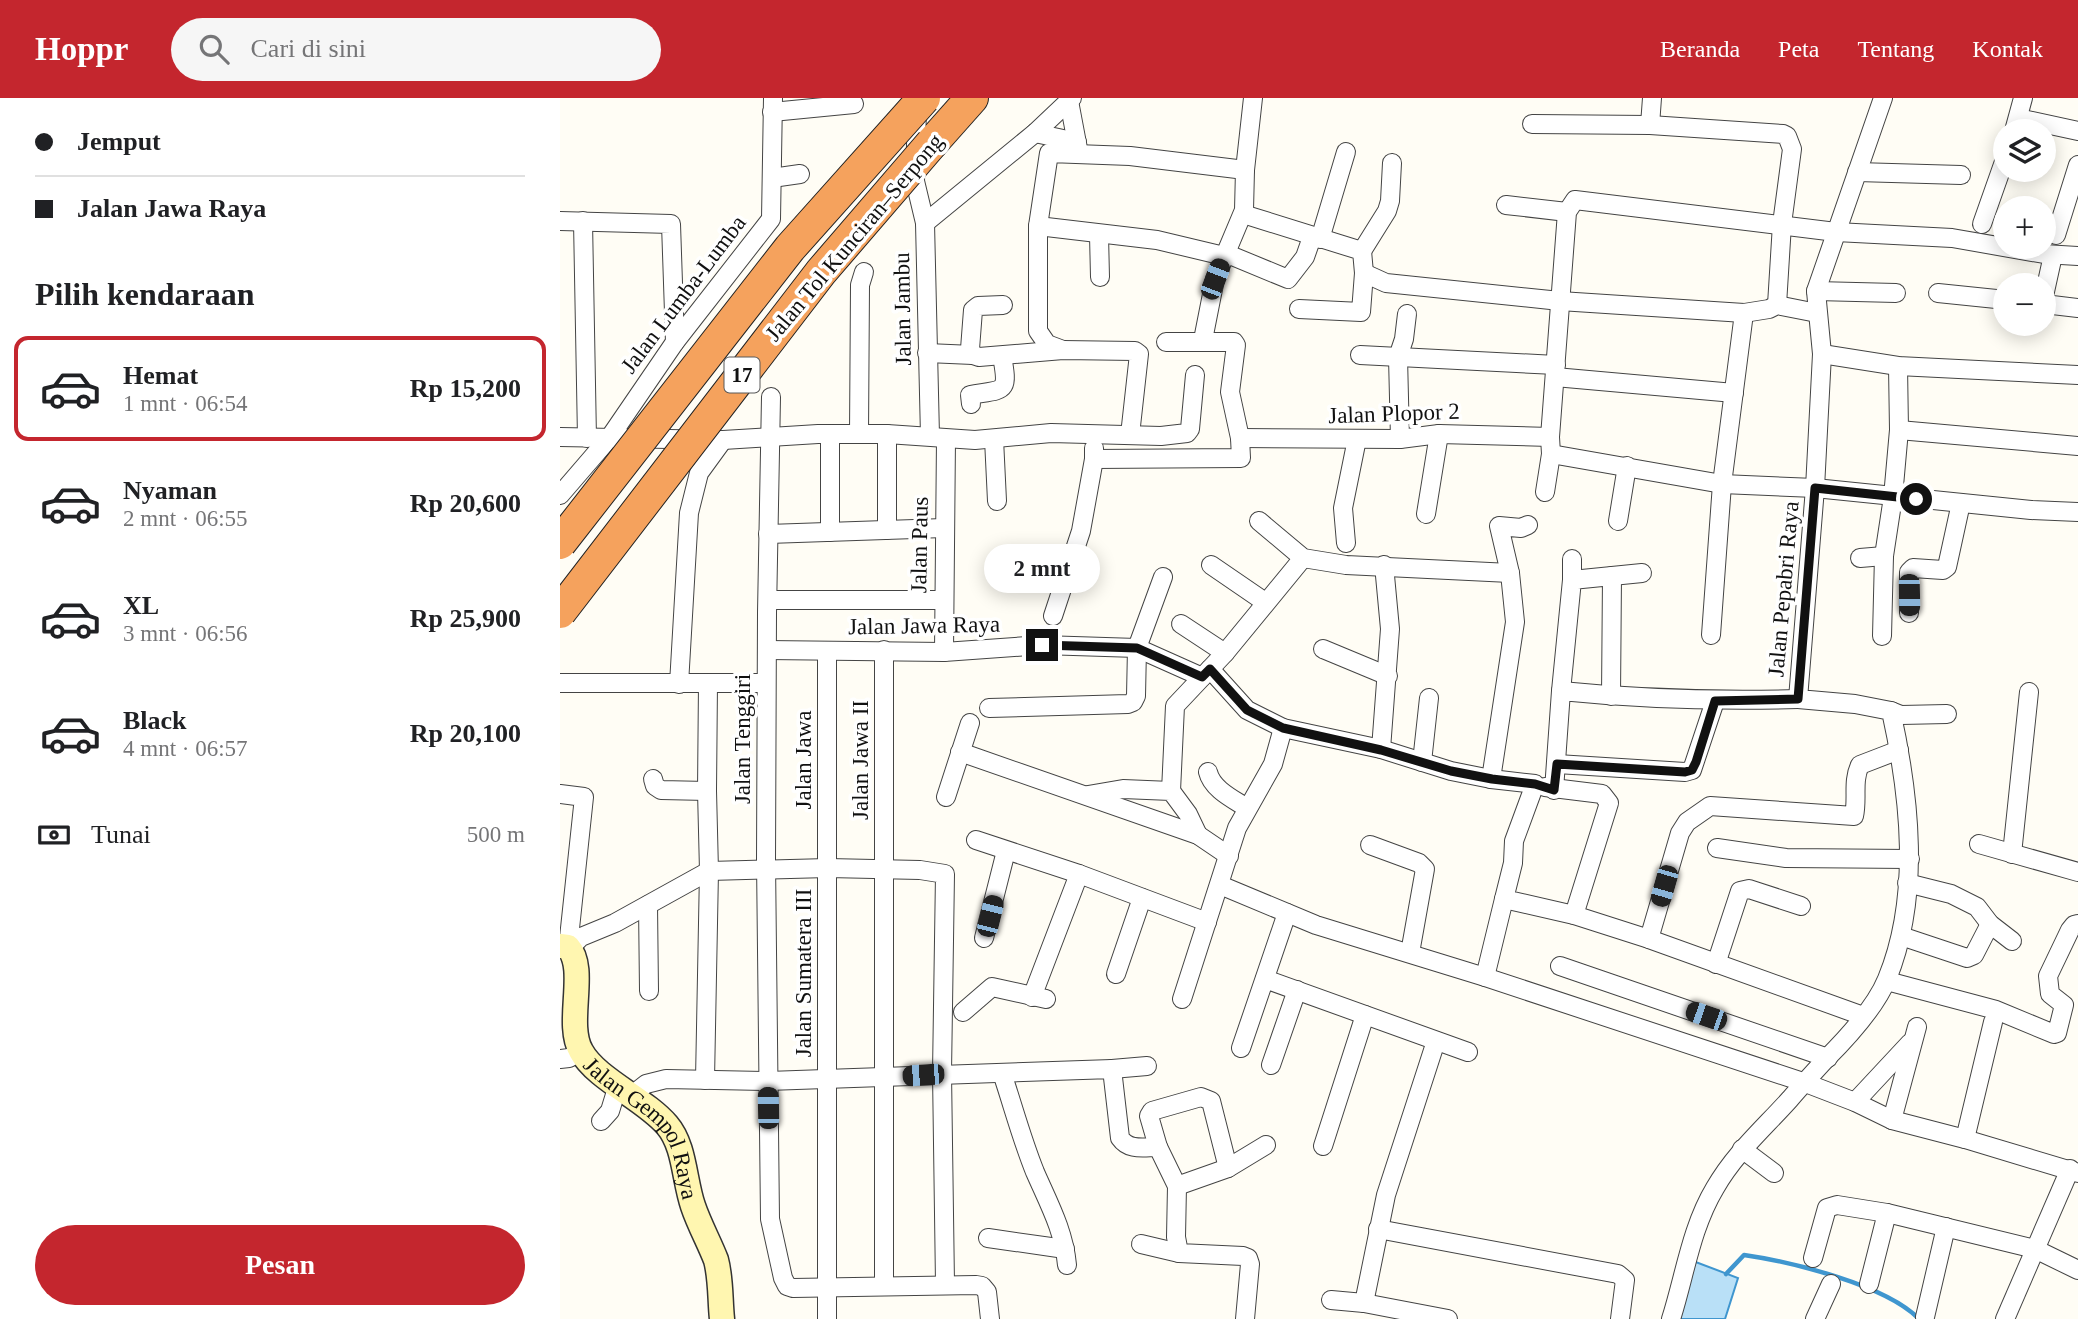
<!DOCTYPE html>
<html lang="id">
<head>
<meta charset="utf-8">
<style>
  body { margin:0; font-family:"Times New Roman",serif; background:#f6f6f6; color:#202124; height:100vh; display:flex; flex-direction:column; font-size:26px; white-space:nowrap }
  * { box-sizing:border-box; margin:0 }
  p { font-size:23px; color:#757577 }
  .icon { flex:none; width:38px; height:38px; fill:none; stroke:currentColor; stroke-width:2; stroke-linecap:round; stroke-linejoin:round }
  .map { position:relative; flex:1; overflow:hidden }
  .panel { display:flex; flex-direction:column; background:#fff; width:560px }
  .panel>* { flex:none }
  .guide { display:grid; align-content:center; height:154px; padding:0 35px; background:#fff }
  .buttons { position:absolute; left:1433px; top:21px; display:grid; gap:14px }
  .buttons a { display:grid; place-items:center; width:63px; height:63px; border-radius:50%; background:#fff; box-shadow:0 4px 18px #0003; font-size:35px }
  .end { position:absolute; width:32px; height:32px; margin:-16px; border:9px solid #111; background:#fff; box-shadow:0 0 0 4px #fff }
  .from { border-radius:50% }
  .bubble { position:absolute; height:49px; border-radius:24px; background:#fff; box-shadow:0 4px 18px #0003; font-size:23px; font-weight:600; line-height:49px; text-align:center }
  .car { position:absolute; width:21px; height:42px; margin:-21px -10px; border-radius:9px; box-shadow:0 0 5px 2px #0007; background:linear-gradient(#222 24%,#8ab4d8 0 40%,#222 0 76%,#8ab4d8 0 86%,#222 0) }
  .guide b { display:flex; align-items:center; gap:24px; height:66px; font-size:26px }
  .guide b+b { border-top:2px solid #e0e0e0 }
  .guide i { width:18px; height:18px; background:#202124 }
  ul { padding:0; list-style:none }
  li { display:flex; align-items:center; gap:21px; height:105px; margin:0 14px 10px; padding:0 21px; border:4px solid transparent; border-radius:14px }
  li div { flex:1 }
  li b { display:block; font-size:26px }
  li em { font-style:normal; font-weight:600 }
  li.current { border-color:#c4262e }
  li>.icon { width:63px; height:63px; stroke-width:1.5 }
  h2 { padding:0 35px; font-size:32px; line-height:84px }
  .pay { display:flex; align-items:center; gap:18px; height:77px; padding:0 35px; font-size:26px }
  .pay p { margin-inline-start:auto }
  .primary-button { display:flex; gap:14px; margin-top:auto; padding:14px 35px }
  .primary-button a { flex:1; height:80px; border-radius:42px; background:#c4262e; color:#fff; font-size:28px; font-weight:600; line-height:80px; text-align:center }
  header { display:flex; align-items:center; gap:42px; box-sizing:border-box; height:98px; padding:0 35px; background:#c4262e; color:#fff }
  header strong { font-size:33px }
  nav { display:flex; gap:38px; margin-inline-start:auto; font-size:24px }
  .search { width:490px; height:63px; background:#f6f6f6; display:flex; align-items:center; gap:18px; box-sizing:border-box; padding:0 24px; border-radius:38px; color:#757577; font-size:26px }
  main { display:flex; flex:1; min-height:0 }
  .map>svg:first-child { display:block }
  .water { fill:#b9e0f7; stroke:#3f96cf; stroke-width:2 }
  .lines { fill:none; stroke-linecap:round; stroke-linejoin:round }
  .stream { stroke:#3f96cf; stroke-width:4.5 }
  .street-casing { stroke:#444; stroke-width:20 }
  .secondary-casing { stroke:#333; stroke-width:27 }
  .highway-casing { stroke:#222; stroke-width:34 }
  .street { stroke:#fff; stroke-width:18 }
  .secondary { stroke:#fff6b0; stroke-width:24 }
  .highway { stroke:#f5a25d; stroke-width:32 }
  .highway-bridge-casing { stroke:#222; stroke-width:34; stroke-linecap:butt }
  .highway-bridge { stroke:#f5a25d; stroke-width:32 }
  .route { stroke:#111; stroke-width:9 }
  .labels { text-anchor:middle; stroke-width:7; stroke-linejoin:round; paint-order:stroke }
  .shield { fill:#fff; stroke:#585858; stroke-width:2 }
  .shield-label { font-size:21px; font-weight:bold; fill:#111 }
  .street-label { font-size:23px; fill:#111; stroke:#fff }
</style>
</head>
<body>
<header>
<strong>Hoppr</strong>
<div class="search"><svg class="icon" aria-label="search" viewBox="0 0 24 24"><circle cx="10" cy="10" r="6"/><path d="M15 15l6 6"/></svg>Cari di sini</div>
<nav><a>Beranda</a><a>Peta</a><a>Tentang</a><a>Kontak</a></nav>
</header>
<main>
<section class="panel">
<div class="guide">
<b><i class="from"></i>Jemput</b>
<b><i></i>Jalan Jawa Raya</b>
</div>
<h2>Pilih kendaraan</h2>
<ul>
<li class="current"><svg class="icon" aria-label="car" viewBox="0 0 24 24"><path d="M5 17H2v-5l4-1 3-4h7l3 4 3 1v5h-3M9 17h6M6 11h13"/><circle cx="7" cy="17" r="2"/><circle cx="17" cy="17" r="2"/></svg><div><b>Hemat</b><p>1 mnt · 06:54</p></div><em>Rp 15,200</em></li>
<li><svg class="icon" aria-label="car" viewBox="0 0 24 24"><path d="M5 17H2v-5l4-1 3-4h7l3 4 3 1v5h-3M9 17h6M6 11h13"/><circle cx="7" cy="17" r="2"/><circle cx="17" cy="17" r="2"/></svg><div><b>Nyaman</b><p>2 mnt · 06:55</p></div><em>Rp 20,600</em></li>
<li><svg class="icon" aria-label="car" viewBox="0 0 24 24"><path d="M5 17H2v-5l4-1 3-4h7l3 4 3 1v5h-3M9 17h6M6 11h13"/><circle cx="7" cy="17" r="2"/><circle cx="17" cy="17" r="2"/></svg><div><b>XL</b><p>3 mnt · 06:56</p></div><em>Rp 25,900</em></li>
<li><svg class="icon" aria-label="car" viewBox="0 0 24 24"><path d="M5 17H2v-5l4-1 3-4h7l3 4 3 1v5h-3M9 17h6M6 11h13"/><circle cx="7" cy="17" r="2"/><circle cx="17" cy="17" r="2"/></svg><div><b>Black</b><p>4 mnt · 06:57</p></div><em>Rp 20,100</em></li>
</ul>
<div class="pay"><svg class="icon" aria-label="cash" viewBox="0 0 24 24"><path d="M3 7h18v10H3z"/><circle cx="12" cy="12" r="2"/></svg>Tunai<p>500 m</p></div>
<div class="primary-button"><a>Pesan</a></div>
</section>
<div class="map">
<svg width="1518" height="1221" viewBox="0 0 1518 1221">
  <rect width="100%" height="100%" fill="#fffdf5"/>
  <polygon class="water" points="1133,1163 1178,1180 1165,1221 1120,1221"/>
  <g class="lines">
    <path class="stream" d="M 1166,1176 L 1184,1157 C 1232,1164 1326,1187 1359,1221"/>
    <defs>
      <g id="street">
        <polyline points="509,3 519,56"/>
        <polyline points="357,11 355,83 365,125 370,338"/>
        <polyline points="212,14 294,6"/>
        <polyline points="1458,20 1518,33"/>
        <polyline points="972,26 1090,27 1223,36 1227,38 1232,51 1222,126 1217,207"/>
        <polyline points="1090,27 1092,0"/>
        <polyline points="1454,33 1463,0"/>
        <polyline points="475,35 517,44"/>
        <polyline points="1297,74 1401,77"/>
        <polyline points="212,80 240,76"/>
        <polyline points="946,107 1007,114"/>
        <polyline points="683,116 802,153 804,175 801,214 739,211"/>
        <polyline points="0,123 111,126 115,244"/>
        <polyline points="23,123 27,340"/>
        <polyline points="365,125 475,35 512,0"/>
        <polyline points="1422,126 1446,58"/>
        <polyline points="478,128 597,142 664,158"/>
        <polyline points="539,137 540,179"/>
        <polyline points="1496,137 1518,67"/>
        <polyline points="760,141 786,54"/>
        <polyline points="802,153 827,113 830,103 832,65"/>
        <polyline points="665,155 728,181 745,159 752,139"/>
        <polyline points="804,175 826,185 1000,203 1184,215 1209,211 1217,207 1257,215"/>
        <polyline points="1256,193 1336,195"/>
        <polyline points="1378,195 1446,202"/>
        <polyline points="1484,198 1493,157"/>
        <polyline points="1484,206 1518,210"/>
        <polyline points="443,207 418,208 413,212 410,251 413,257 419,259 503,252 575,253 579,256 570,337"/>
        <polyline points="643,242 655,181 684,112 685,72 693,0"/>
        <polyline points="503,252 487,246 478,233 478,128 489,55 570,58 685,72"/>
        <polyline points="367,255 413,257"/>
        <polyline points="1262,256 1338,268 1518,277"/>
        <polyline points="800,257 996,267"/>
        <polyline points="995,279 1174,295"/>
        <polyline points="211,299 207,515 206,763 210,1121 223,1180 227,1188 233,1190 416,1187 422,1188 427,1194 430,1221"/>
        <path d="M 411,306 L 410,297 C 445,291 449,296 442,258"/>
        <polyline points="1339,332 1518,348"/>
        <polyline points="299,336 300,187 304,174"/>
        <polyline points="327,336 327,432"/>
        <polyline points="0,339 163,342 258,336 327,336 415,342 491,335 601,338 627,335 630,331 635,277"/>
        <polyline points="680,340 840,341 879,336 990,339"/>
        <polyline points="434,341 437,403"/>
        <polyline points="840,341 838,259 844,241 847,216"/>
        <polyline points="991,356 1162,386 1255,390 1471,412 1518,414"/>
        <polyline points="534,361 681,360 680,340 670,294 676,247 674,244 606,244"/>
        <polyline points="985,394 991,356 990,339 1007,114 1015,102 1276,134 1392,140 1484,156 1518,158"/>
        <polyline points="0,397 50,339 115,244 211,121 213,0"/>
        <polyline points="866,416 879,336"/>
        <polyline points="699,423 743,460 786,467 950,475"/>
        <polyline points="1058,423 1067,368"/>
        <polyline points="270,434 270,336"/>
        <polyline points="208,436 384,430"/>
        <polyline points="786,445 783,410 797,341"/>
        <polyline points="1300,460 1324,458"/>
        <polyline points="1012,461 1012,482"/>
        <polyline points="651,467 705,504"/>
        <polyline points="1052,478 1082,475"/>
        <polyline points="208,502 383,502"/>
        <polyline points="1349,515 1349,474 1353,470 1383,472 1387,469 1401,405"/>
        <polyline points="493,518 521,433 534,361 534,350"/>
        <polyline points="621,526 665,555"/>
        <polyline points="1151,537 1162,386 1184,215"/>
        <polyline points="1322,538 1324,458 1333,399 1339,332 1338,268"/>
        <polyline points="763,551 828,578"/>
        <polyline points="207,552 384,554 482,547 577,550 642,579"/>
        <polyline points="324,552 324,1187"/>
        <polyline points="267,553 267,1221"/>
        <polyline points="384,554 386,341"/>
        <polyline points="650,571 687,612 723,630 821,651 891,673 931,681 975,686 954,743 953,765 944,801 1014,817 1089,841 1303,918"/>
        <polyline points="0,585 206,585"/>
        <polyline points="119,586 129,415 139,375 163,342"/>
        <polyline points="1001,593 1012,482 1052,478 1051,598"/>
        <polyline points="429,610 568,606 573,604 576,598 577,550 603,479"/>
        <polyline points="1331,613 1341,617 1387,616"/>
        <polyline points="821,651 830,531 824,467"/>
        <polyline points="400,654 638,737 669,758"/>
        <polyline points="862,664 869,600"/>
        <polyline points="997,666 1125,674 1132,672 1155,603"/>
        <path d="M 648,674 C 652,691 673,701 687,710"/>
        <polyline points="93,681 95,688 101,692 147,693"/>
        <polyline points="931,681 955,524 950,475 939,428 961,430 968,427"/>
        <polyline points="985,689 1042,696 1049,705 1014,817"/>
        <path d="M 994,692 L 1001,593 C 1080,601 1159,603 1238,601"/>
        <polyline points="611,693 615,608 665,555 743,460"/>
        <polyline points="0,696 24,699 8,849"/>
        <polyline points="528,697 563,691 611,693 628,716 638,737"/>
        <polyline points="386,699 410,625"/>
        <polyline points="416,742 519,776 647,824"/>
        <polyline points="1419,746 1518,774"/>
        <polyline points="810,747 859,765 865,771 850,855"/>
        <polyline points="1157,750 1226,760 1350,761"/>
        <polyline points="1452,756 1469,594"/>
        <polyline points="1347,785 1391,796 1417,809 1430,826 1452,843"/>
        <polyline points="660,787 756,827 925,879 1243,984 1295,1004 1332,1022 1405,1041 1518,1075"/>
        <polyline points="88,807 89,893"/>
        <polyline points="1341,838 1407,860 1414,857 1430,826"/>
        <polyline points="424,840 446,753"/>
        <path d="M 1089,841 L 1120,735 L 1127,724 L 1150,708 L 1294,718 C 1298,700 1292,684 1300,667 L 1339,652"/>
        <polyline points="10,850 21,839 55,825 149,773 268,770 360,772 385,776 382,975 385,1186"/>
        <polyline points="1156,866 1180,793 1189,791 1241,808"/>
        <polyline points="1000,868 1268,960"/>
        <polyline points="556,876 582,800"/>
        <polyline points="925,879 944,801"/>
        <polyline points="705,881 908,954"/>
        <polyline points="1327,883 1436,912 1494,936 1497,935 1504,907 1490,896 1488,878 1510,832 1514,827 1518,826"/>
        <polyline points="472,899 519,776"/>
        <polyline points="622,901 677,730 713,666 723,630"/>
        <polyline points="403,914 432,889 486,901"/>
        <polyline points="681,950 727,815"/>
        <polyline points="0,961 9,960 21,953"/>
        <polyline points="711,967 737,892"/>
        <polyline points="552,971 587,968"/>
        <path d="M 442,975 C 453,1008 462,1042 475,1074 C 489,1106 504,1133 507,1167"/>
        <polyline points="145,982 149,773 147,693 148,585"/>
        <path d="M 72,997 L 86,986 L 106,981 L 208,983 L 552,971 L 560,1040 C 569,1053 584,1049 598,1049 L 617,1088 L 616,1139 L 619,1155 L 683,1158 L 688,1160 L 690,1166 L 685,1221"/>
        <polyline points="1295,1004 1350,945"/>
        <polyline points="1332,1022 1357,929"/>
        <polyline points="41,1023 50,1013 58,987"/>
        <polyline points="1405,1041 1433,924"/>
        <polyline points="763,1048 805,917"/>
        <polyline points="598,1049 589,1018 592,1013 641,999 651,1003 668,1070 706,1047"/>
        <polyline points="1182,1051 1214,1075"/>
        <polyline points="617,1088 668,1070"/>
        <polyline points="818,1131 1058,1176 1065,1182 1060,1221"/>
        <polyline points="428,1140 505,1151"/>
        <polyline points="581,1146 619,1155"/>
        <polyline points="1253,1160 1267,1110 1277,1107 1327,1115 1475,1151 1518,1172"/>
        <polyline points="1309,1186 1327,1115"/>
        <polyline points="771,1202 804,1205 888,1221"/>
        <polyline points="804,1205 826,1097 876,943"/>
        <polyline points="1365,1219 1386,1129"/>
        <path d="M 1111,1221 C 1125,1177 1131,1130 1155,1090 C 1175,1055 1204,1030 1230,1001 C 1242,987 1254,974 1266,961 C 1287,940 1316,908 1327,881 C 1361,798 1350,699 1331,613 L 1295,606 L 1238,601 L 1255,390 L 1262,256 L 1256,193 L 1323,0"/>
        <polyline points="1255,1221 1271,1186"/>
        <polyline points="1445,1221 1510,1071"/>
      </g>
      <g id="secondary">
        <path id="s1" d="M 0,848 L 8,849 C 28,871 5,925 21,953 C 36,981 85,1001 107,1027 C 125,1048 124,1082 133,1108 C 139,1126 149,1144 156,1162 C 161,1180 160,1202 162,1221"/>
      </g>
      <polyline id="highway" points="372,45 412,0"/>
    </defs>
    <use href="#street" class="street-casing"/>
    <use href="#secondary" class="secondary-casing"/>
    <use href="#highway" class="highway-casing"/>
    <use href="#street" class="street"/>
    <use href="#secondary" class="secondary"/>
    <use href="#highway" class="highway"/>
    <defs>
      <g id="highway-bridge">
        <polyline points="0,445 230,150 364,0"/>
        <polyline points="0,514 261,174 372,45"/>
      </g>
    </defs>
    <use href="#highway-bridge" class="highway-bridge-casing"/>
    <use href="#highway-bridge" class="highway-bridge"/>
  </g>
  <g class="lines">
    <polyline class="route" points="482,547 577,550 642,579 650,571 687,612 723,630 821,652 891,673 932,681 975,686 994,692 997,666 1125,674 1132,672 1136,664 1155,603 1238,601 1255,390 1356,401"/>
  </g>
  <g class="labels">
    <rect class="shield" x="164.5" y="259.5" width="35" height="35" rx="5"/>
    <g class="shield-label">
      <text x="182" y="284">17</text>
    </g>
    <g class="street-label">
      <text transform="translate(294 139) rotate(-50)" y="8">Jalan Tol Kunciran–Serpong</text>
      <text transform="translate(123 196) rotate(-53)" y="8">Jalan Lumba-Lumba</text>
      <text transform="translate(342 211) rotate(-91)" y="8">Jalan Jambu</text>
      <text transform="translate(834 315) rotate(-2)" y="8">Jalan Plopor 2</text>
      <text transform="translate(359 447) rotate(-89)" y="8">Jalan Paus</text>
      <text transform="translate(1223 491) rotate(-85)" y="8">Jalan Pepabri Raya</text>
      <text transform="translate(364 527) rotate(-1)" y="8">Jalan Jawa Raya</text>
      <text transform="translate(182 641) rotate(-90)" y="8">Jalan Tenggiri</text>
      <text transform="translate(243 662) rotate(-90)" y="8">Jalan Jawa</text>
      <text transform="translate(300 662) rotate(-90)" y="8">Jalan Jawa II</text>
      <text transform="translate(243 875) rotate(-90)" y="8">Jalan Sumatera III</text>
      <text dy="8" stroke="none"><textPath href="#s1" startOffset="217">Jalan Gempol Raya</textPath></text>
    </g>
  </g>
</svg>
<div class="buttons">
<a><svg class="icon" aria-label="layers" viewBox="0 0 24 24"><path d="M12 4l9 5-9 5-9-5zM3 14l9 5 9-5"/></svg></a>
<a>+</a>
<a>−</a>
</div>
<i class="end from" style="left:1356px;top:401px"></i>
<i class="end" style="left:482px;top:547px"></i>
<div class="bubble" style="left:424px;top:446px;width:116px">2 mnt</div>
<i class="car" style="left:655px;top:181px;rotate:21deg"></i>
<i class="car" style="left:1349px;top:497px;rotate:179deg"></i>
<i class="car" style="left:1104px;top:788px;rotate:196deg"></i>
<i class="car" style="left:430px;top:818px;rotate:14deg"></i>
<i class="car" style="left:1146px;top:918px;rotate:289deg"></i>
<i class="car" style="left:363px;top:977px;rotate:266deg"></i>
<i class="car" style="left:208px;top:1010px;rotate:359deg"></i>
</div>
</main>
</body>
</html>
